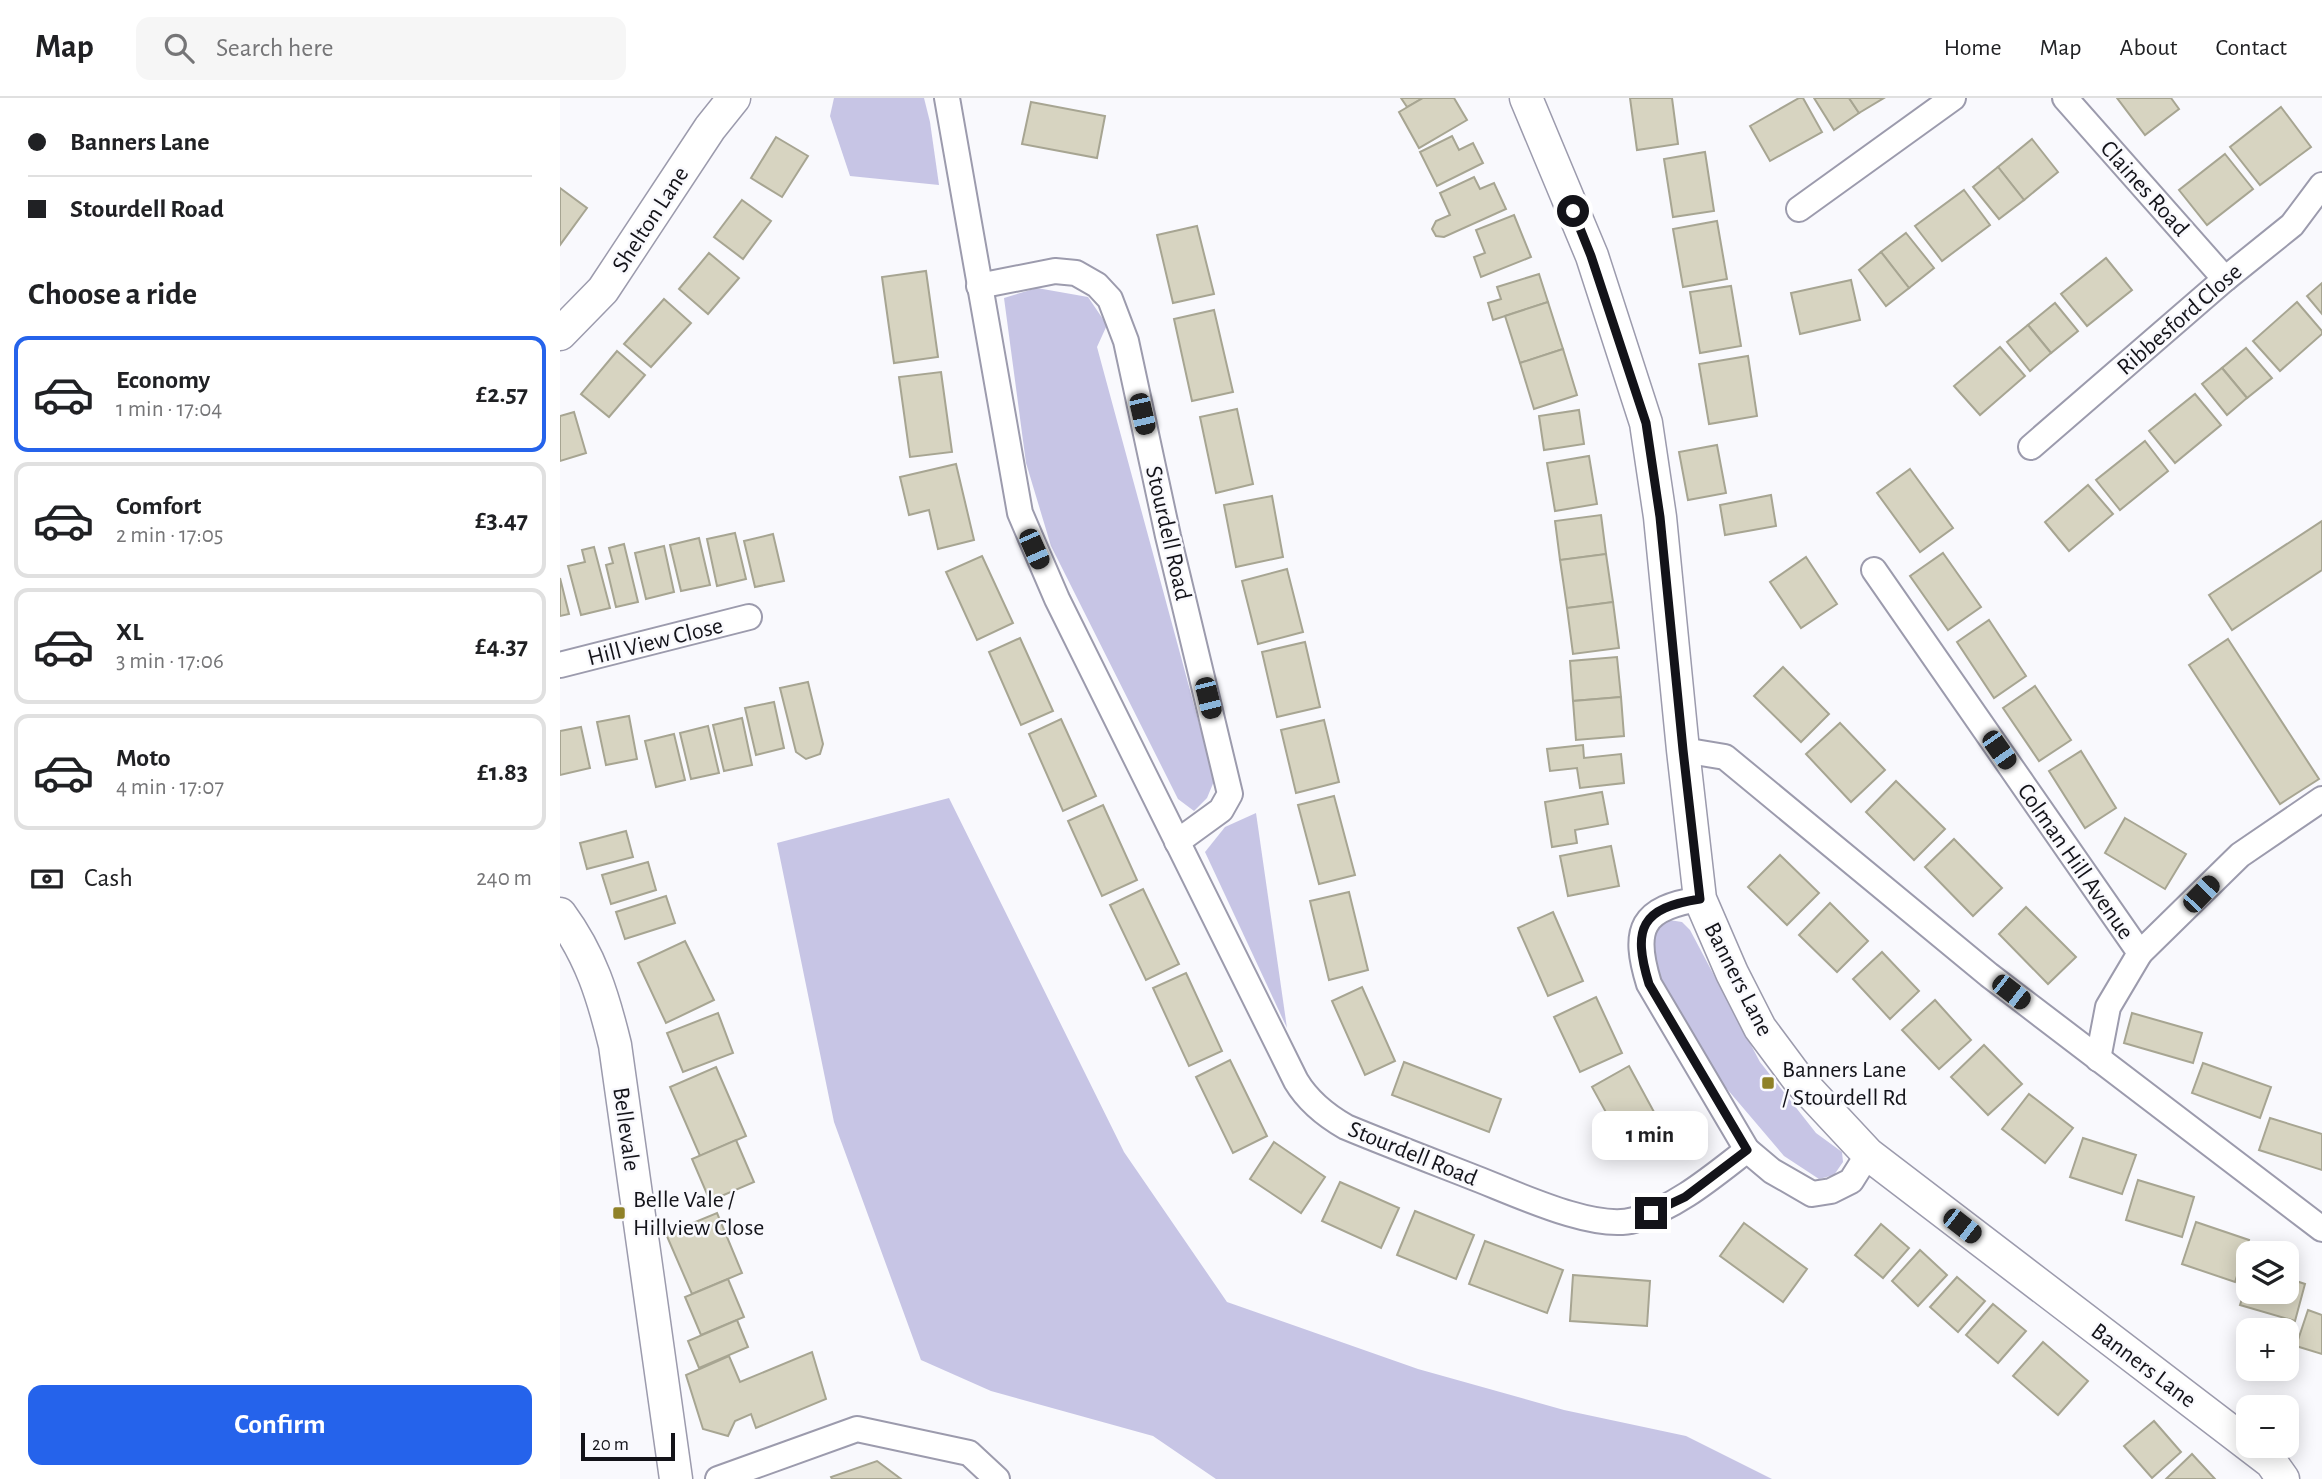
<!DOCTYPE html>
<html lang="en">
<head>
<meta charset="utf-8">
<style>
  body { margin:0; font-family:"Alegreya Sans",sans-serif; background:#f6f6f6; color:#202124; height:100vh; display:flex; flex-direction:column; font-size:26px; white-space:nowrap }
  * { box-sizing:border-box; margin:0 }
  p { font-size:23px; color:#757577 }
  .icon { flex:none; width:38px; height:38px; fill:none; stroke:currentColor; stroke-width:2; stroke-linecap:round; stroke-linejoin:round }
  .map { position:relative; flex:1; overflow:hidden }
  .panel { display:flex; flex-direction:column; background:#fff; width:560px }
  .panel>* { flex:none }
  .banner { display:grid; align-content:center; height:154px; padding:0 28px; background:#fff }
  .controls { position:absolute; left:1676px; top:1143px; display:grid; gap:14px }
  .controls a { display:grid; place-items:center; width:63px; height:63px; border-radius:14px; background:#fff; box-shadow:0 4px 18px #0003; font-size:35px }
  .scale { position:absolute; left:21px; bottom:18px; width:94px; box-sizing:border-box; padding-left:7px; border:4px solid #131319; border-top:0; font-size:19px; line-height:24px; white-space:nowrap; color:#131319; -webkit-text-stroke:5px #f9f9fd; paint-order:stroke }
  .end { position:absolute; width:32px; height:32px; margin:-16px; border:9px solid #131319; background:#fff; box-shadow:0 0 0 4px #fff }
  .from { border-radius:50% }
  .bubble { position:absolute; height:49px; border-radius:14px; background:#fff; box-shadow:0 4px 18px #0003; font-size:23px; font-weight:700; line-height:49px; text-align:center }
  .car { position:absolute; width:21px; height:42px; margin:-21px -10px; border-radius:9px; box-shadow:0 0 5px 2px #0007; background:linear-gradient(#222 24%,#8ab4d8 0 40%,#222 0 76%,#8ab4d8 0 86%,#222 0) }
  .banner b { display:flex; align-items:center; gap:24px; height:66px; font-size:26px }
  .banner b+b { border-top:2px solid #e0e0e0 }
  .banner i { width:18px; height:18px; background:#202124 }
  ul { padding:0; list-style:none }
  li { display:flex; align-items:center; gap:21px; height:116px; margin:0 14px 10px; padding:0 14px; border:4px solid #e0e0e0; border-radius:14px }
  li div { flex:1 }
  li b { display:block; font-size:26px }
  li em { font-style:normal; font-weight:700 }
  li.active { border-color:#2563eb }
  li>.icon { width:63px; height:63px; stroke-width:1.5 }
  h2 { padding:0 28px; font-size:32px; line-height:84px }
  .pay { display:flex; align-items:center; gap:18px; height:77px; padding:0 28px; font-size:26px }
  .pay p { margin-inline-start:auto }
  .button { display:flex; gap:14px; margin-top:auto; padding:14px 28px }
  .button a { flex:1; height:80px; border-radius:14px; background:#2563eb; color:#fff; font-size:28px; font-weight:700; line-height:80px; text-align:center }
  header { display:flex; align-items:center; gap:42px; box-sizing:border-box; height:98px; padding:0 35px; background:#fff; border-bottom:2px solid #e0e0e0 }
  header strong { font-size:33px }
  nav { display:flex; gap:38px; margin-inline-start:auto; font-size:24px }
  .search { width:490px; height:63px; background:#f6f6f6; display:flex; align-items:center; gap:18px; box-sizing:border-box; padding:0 24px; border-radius:14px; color:#757577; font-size:26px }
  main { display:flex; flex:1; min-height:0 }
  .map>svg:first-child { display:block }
  .green { fill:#c7c5e5 }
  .building { fill:#d7d4c1; stroke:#a7a592; stroke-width:2 }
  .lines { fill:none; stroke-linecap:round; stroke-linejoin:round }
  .minor-casing { stroke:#9c9bad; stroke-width:28 }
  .tertiary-casing { stroke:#9c9bad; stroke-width:35 }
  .minor { stroke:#fff; stroke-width:24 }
  .tertiary { stroke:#fff; stroke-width:32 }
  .route { stroke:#131319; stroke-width:9 }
  .poi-dot { fill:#8f8128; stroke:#f9f9fd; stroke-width:2.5 }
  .labels { text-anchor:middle; stroke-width:5; stroke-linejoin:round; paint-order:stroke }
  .street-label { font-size:24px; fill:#131319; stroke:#f9f9fd }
  .poi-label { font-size:24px; fill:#131319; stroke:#f9f9fd; text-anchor:start }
</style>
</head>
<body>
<header>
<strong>Map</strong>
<div class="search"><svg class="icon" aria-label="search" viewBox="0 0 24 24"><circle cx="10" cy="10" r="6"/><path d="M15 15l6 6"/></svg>Search here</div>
<nav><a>Home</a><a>Map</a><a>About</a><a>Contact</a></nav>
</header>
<main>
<section class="panel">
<div class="banner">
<b><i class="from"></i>Banners Lane</b>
<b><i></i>Stourdell Road</b>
</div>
<h2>Choose a ride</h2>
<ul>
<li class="active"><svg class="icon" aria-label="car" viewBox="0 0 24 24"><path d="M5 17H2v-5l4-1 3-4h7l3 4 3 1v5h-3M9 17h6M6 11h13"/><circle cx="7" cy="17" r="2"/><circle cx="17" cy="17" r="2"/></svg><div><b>Economy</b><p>1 min · 17:04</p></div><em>£2.57</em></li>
<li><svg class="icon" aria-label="car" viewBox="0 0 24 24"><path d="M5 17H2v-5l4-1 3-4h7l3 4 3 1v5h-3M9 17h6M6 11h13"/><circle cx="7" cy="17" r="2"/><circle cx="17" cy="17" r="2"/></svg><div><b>Comfort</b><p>2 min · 17:05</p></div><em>£3.47</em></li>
<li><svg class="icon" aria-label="car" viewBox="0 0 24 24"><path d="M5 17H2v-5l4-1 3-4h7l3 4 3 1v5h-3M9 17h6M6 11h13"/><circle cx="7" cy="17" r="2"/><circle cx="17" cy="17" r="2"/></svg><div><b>XL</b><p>3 min · 17:06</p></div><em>£4.37</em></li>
<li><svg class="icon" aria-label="car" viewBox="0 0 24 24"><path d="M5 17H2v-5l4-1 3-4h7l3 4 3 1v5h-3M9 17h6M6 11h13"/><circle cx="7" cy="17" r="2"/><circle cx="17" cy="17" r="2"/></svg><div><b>Moto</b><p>4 min · 17:07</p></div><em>£1.83</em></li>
</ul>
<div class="pay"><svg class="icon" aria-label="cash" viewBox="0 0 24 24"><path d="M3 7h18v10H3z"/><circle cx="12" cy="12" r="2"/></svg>Cash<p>240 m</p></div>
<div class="button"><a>Confirm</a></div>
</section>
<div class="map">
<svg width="1762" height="1381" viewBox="0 0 1762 1381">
  <rect width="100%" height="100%" fill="#f9f9fd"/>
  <g class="green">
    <polygon points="274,0 364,0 370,24 379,87 290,78 270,18"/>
    <polygon points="477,190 528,199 547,227 537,249 650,666 657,676 647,700 634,713 618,701 491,448 466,365 444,200"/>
    <polygon points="389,700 564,1054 667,1204 858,1271 1004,1312 1126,1338 1212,1381 656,1381 593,1338 431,1293 361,1262 274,1024 217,745"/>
    <polygon points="696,715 727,930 645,754 665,729"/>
    <polygon points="1109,822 1122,824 1130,832 1200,964 1256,1035 1282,1054 1283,1064 1274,1077 1259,1081 1224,1058 1156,978 1096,871 1089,844 1096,830"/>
  </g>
  <g class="building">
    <polygon points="841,0 863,0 847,9"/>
    <polygon points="863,0 894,0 907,22 859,50 839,14"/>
    <polygon points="1070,0 1112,0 1118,46 1077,52"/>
    <polygon points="1239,0 1243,0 1262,34 1210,63 1190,28"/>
    <polygon points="1254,0 1289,0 1299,15 1274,32"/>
    <polygon points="1289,0 1324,0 1299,15"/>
    <polygon points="1557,0 1611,0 1619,11 1585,37"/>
    <polygon points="471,4 545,18 537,60 462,46"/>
    <polygon points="1721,9 1751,49 1700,87 1670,49"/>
    <polygon points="892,38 899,52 913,45 923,65 877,88 860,54"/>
    <polygon points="216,39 248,58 222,99 191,80"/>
    <polygon points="1472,41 1498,74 1464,102 1438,69"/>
    <polygon points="1145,54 1154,113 1113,119 1104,61"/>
    <polygon points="1665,56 1693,91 1647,127 1619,92"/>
    <polygon points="1438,69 1464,102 1439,121 1413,89"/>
    <polygon points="914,79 920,91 934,85 946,111 884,139 876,138 872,131 876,123 890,117 880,95"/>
    <polygon points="0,90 27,110 0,147"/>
    <polygon points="1404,92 1430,127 1382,163 1355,128"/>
    <polygon points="182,102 211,123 183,161 154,139"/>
    <polygon points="954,117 971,159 921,179 914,159 925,155 916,132"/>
    <polygon points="1157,123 1167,181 1123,189 1113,131"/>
    <polygon points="637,128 654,196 613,205 597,137"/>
    <polygon points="1346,135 1374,170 1349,190 1321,154"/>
    <polygon points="1321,154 1349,190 1326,208 1299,172"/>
    <polygon points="149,155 179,180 148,216 119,191"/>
    <polygon points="1546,160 1572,192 1527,228 1501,196"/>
    <polygon points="366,173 378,259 334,265 322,179"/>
    <polygon points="979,176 988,204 933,222 928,205 941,201 937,189"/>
    <polygon points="1291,182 1300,222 1240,236 1231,195"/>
    <polygon points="1762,185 1762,216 1747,198"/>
    <polygon points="1171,188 1181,248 1140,255 1130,194"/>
    <polygon points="104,201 131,225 91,269 64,246"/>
    <polygon points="988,204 1003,251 960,265 945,218"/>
    <polygon points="1737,204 1762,233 1762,236 1720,273 1693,243"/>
    <polygon points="1495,205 1518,233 1491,255 1468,227"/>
    <polygon points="654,212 673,294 632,303 614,221"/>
    <polygon points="1468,227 1491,255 1470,273 1447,244"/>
    <polygon points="1440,249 1465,278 1420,317 1394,288"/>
    <polygon points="1686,250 1712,280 1687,300 1662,270"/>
    <polygon points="1003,251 1017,297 974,311 960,265"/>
    <polygon points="57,253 85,277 49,319 21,296"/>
    <polygon points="1188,258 1197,318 1149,326 1139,266"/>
    <polygon points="1662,270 1687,300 1667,317 1642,286"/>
    <polygon points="381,274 392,354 350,359 339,279"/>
    <polygon points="1635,296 1661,327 1615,365 1589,333"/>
    <polygon points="677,311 693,386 656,395 640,319"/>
    <polygon points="1019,312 1024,346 984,352 979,318"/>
    <polygon points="14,314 26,355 0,363 0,318"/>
    <polygon points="1585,343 1608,373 1560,412 1536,382"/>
    <polygon points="1157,347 1166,395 1128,402 1119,354"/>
    <polygon points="1029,358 1037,406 995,413 987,365"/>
    <polygon points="396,366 414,442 378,451 369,412 349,417 340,379"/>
    <polygon points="1350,371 1393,430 1360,454 1317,395"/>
    <polygon points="1528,387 1553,416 1509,453 1485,424"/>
    <polygon points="1211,397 1216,428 1165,437 1160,407"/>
    <polygon points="712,398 723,459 676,469 664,407"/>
    <polygon points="1041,417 1046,456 1000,462 995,423"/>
    <polygon points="1762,423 1762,472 1672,532 1649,497"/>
    <polygon points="175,435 186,481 157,488 147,441"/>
    <polygon points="213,436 224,483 195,489 184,443"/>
    <polygon points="139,440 150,487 121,493 110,447"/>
    <polygon points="64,446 78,504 56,509 46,467 53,465 49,450"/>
    <polygon points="104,448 114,494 86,501 75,455"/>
    <polygon points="34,449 50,510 21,517 8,468 25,464 22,452"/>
    <polygon points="1383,455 1421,509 1388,532 1350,478"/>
    <polygon points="1046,456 1053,504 1007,510 1000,462"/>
    <polygon points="422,458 453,525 417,542 386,474"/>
    <polygon points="1246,459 1277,506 1241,530 1210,484"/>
    <polygon points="727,471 743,534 698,546 682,483"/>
    <polygon points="0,480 9,516 0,518"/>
    <polygon points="1053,504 1059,550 1013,556 1007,510"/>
    <polygon points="1429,522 1466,578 1434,600 1397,544"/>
    <polygon points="460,540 493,613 461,627 429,554"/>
    <polygon points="1668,541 1759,681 1720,706 1629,567"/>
    <polygon points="745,544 760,609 717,619 702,554"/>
    <polygon points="1057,559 1061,599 1013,603 1010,563"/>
    <polygon points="1223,569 1269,616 1241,644 1194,598"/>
    <polygon points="248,584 263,646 260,656 246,661 236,654 220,590"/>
    <polygon points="1475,588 1511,642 1479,663 1443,610"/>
    <polygon points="1061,599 1064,638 1016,642 1013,603"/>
    <polygon points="214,604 224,650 196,657 185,610"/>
    <polygon points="69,618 77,661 46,667 37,624"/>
    <polygon points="182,620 192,667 164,673 153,627"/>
    <polygon points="501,621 536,698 503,713 469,636"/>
    <polygon points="764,622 779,684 736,695 721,632"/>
    <polygon points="1280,625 1325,672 1291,704 1246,656"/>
    <polygon points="148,628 159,675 131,681 120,635"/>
    <polygon points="21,629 30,670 0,677 0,633"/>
    <polygon points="114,636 125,682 96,689 85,643"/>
    <polygon points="1023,647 1024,660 1061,656 1064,685 1020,690 1017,670 990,673 987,651"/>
    <polygon points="1521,653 1556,710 1525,730 1489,673"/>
    <polygon points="1336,683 1385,731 1354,762 1306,714"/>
    <polygon points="1042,694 1048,726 1015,732 1017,745 992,749 985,704"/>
    <polygon points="774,698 795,777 759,786 738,707"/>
    <polygon points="543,707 577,782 542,798 508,723"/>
    <polygon points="1565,720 1626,756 1605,791 1545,755"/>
    <polygon points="66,733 73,759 27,771 20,745"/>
    <polygon points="1394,741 1442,790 1413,818 1365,769"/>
    <polygon points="1051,748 1059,788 1008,798 1000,758"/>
    <polygon points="1220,757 1259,795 1227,827 1188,789"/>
    <polygon points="88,764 96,792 51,806 42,777"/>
    <polygon points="583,791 619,866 586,882 550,807"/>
    <polygon points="789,794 808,872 769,882 750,803"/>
    <polygon points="106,798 115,825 65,841 56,814"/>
    <polygon points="1270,805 1308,843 1277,874 1239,837"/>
    <polygon points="1466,809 1516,859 1488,886 1439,836"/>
    <polygon points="993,814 1023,883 988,898 958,830"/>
    <polygon points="125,843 154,902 106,925 78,865"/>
    <polygon points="1322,854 1359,893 1330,921 1293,881"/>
    <polygon points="626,875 662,953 629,968 593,890"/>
    <polygon points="802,889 835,963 805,977 772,903"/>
    <polygon points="1036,899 1062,955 1020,974 994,919"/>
    <polygon points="1375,902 1411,942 1379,971 1342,932"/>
    <polygon points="158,915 173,955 123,974 107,935"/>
    <polygon points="1572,915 1642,935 1633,965 1564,945"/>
    <polygon points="1424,947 1462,986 1428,1017 1391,979"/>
    <polygon points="670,962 707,1038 673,1055 636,979"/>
    <polygon points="844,964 941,1001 929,1034 832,997"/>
    <polygon points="1643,965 1711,989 1700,1020 1632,995"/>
    <polygon points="1069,968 1106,1036 1069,1056 1032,989"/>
    <polygon points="156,969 186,1038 140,1058 110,989"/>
    <polygon points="1469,996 1513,1030 1485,1065 1442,1031"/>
    <polygon points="1710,1020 1762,1036 1762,1072 1699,1052"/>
    <polygon points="1523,1040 1576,1057 1562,1096 1510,1079"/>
    <polygon points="176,1042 194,1084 150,1103 132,1061"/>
    <polygon points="714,1044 765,1079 741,1115 690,1081"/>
    <polygon points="1578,1082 1634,1099 1622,1139 1566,1122"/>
    <polygon points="780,1084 839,1110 821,1150 762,1123"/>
    <polygon points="855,1113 914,1137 896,1181 837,1157"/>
    <polygon points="157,1115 182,1175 132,1196 106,1136"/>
    <polygon points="1636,1124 1689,1142 1675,1184 1622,1166"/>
    <polygon points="1184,1125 1247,1171 1223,1204 1160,1158"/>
    <polygon points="1321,1126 1349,1150 1323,1180 1295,1157"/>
    <polygon points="925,1143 1003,1172 987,1215 909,1186"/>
    <polygon points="1360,1152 1387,1177 1358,1208 1332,1183"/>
    <polygon points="1013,1177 1090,1183 1087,1228 1010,1223"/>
    <polygon points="1397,1179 1425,1203 1398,1234 1370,1209"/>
    <polygon points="1689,1179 1689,1194 1727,1194 1727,1180 1745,1186 1735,1223 1680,1207"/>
    <polygon points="168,1181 184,1219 141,1237 125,1199"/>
    <polygon points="1433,1206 1466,1233 1438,1265 1406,1237"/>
    <polygon points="1748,1212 1762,1217 1762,1256 1736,1248"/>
    <polygon points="177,1222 188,1249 139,1270 128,1243"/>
    <polygon points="1483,1244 1528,1283 1498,1317 1453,1278"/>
    <polygon points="252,1254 266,1301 196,1330 191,1316 175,1323 168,1338 143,1331 126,1277 169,1258 180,1284"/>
    <polygon points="1594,1323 1621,1354 1592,1380 1564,1348"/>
    <polygon points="1632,1356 1655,1381 1606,1381"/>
    <polygon points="317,1363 341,1381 272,1381 271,1379"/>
  </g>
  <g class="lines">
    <defs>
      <g id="minor">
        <path d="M 387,0 L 460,415 L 497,501 L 736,983 C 748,1003 765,1017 786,1029 C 827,1046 869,1062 910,1078 C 950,1093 1034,1134 1074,1122 C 1117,1109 1152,1079 1187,1052"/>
        <polyline points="1505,0 1665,181"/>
        <polyline points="1239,111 1393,0"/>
        <polyline points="419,188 495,173 516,175 537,187 550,201 566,243 608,438 670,696 661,712 617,744"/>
        <polyline points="1471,349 1665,181 1732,127 1762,87"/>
        <polyline points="1314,472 1580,855 1548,909 1538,961"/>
        <polyline points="0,567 189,519"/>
        <polyline points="1123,652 1165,659 1429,877 1762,1131"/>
        <path d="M 1140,801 C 1081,810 1072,831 1089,886 L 1187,1052 L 1212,1073 L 1252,1096 L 1271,1093 L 1291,1083 L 1308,1056"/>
        <polyline points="1580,855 1680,757 1762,701"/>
        <polyline points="158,1381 297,1331 409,1355 437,1381"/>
      </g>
      <g id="tertiary">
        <polyline points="966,0 1032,158 1086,325 1100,419 1123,652 1140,801 1172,875 1200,930 1238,981 1308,1056 1711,1364 1723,1381"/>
        <polyline points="0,236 43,192 150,30 174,0"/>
        <path d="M 0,816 C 31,858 43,898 55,947 L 116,1381"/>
      </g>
    </defs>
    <use href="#minor" class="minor-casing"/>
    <use href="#tertiary" class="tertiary-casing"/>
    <use href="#minor" class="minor"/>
    <use href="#tertiary" class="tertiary"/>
  </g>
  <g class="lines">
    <path class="route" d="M 1013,113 L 1031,158 L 1086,325 L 1100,419 L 1123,652 L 1140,801 C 1081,810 1072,830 1089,886 L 1187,1052 L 1125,1099 L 1091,1115"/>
  </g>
  <g class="poi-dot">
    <rect x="1201" y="978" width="14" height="14" rx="3.5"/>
    <rect x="52" y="1108" width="14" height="14" rx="3.5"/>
  </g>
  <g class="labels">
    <g class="street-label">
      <text transform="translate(1585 90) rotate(48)" y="8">Claines Road</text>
      <text transform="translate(90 121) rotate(-57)" y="8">Shelton Lane</text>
      <text transform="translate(1619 221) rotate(-41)" y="8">Ribbesford Close</text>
      <text transform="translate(609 435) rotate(77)" y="8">Stourdell Road</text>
      <text transform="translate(95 543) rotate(-14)" y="8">Hill View Close</text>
      <text transform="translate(1516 763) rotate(55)" y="8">Colman Hill Avenue</text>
      <text transform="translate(1179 881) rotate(63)" y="8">Banners Lane</text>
      <text transform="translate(67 1031) rotate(82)" y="8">Bellevale</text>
      <text transform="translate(853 1055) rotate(22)" y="8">Stourdell Road</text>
      <text transform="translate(1584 1267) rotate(37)" y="8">Banners Lane</text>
    </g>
    <g class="poi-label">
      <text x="1222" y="979">Banners Lane<tspan x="1222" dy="28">/ Stourdell Rd</tspan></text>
      <text x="73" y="1109">Belle Vale /<tspan x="73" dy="28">Hillview Close</tspan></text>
    </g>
  </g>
</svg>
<div class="controls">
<a><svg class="icon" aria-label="layers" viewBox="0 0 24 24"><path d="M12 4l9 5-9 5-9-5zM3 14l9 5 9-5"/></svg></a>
<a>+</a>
<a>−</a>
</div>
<div class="scale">20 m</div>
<i class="end from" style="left:1013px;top:113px"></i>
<i class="end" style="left:1091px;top:1115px"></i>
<div class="bubble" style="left:1032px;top:1013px;width:116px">1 min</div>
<i class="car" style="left:582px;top:316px;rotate:167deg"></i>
<i class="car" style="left:474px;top:451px;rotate:156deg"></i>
<i class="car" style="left:648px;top:600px;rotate:166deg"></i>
<i class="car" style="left:1439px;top:652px;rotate:145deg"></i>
<i class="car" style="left:1641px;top:796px;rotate:44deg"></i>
<i class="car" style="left:1451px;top:894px;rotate:128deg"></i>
<i class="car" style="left:1402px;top:1128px;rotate:128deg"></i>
</div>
</main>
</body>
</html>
